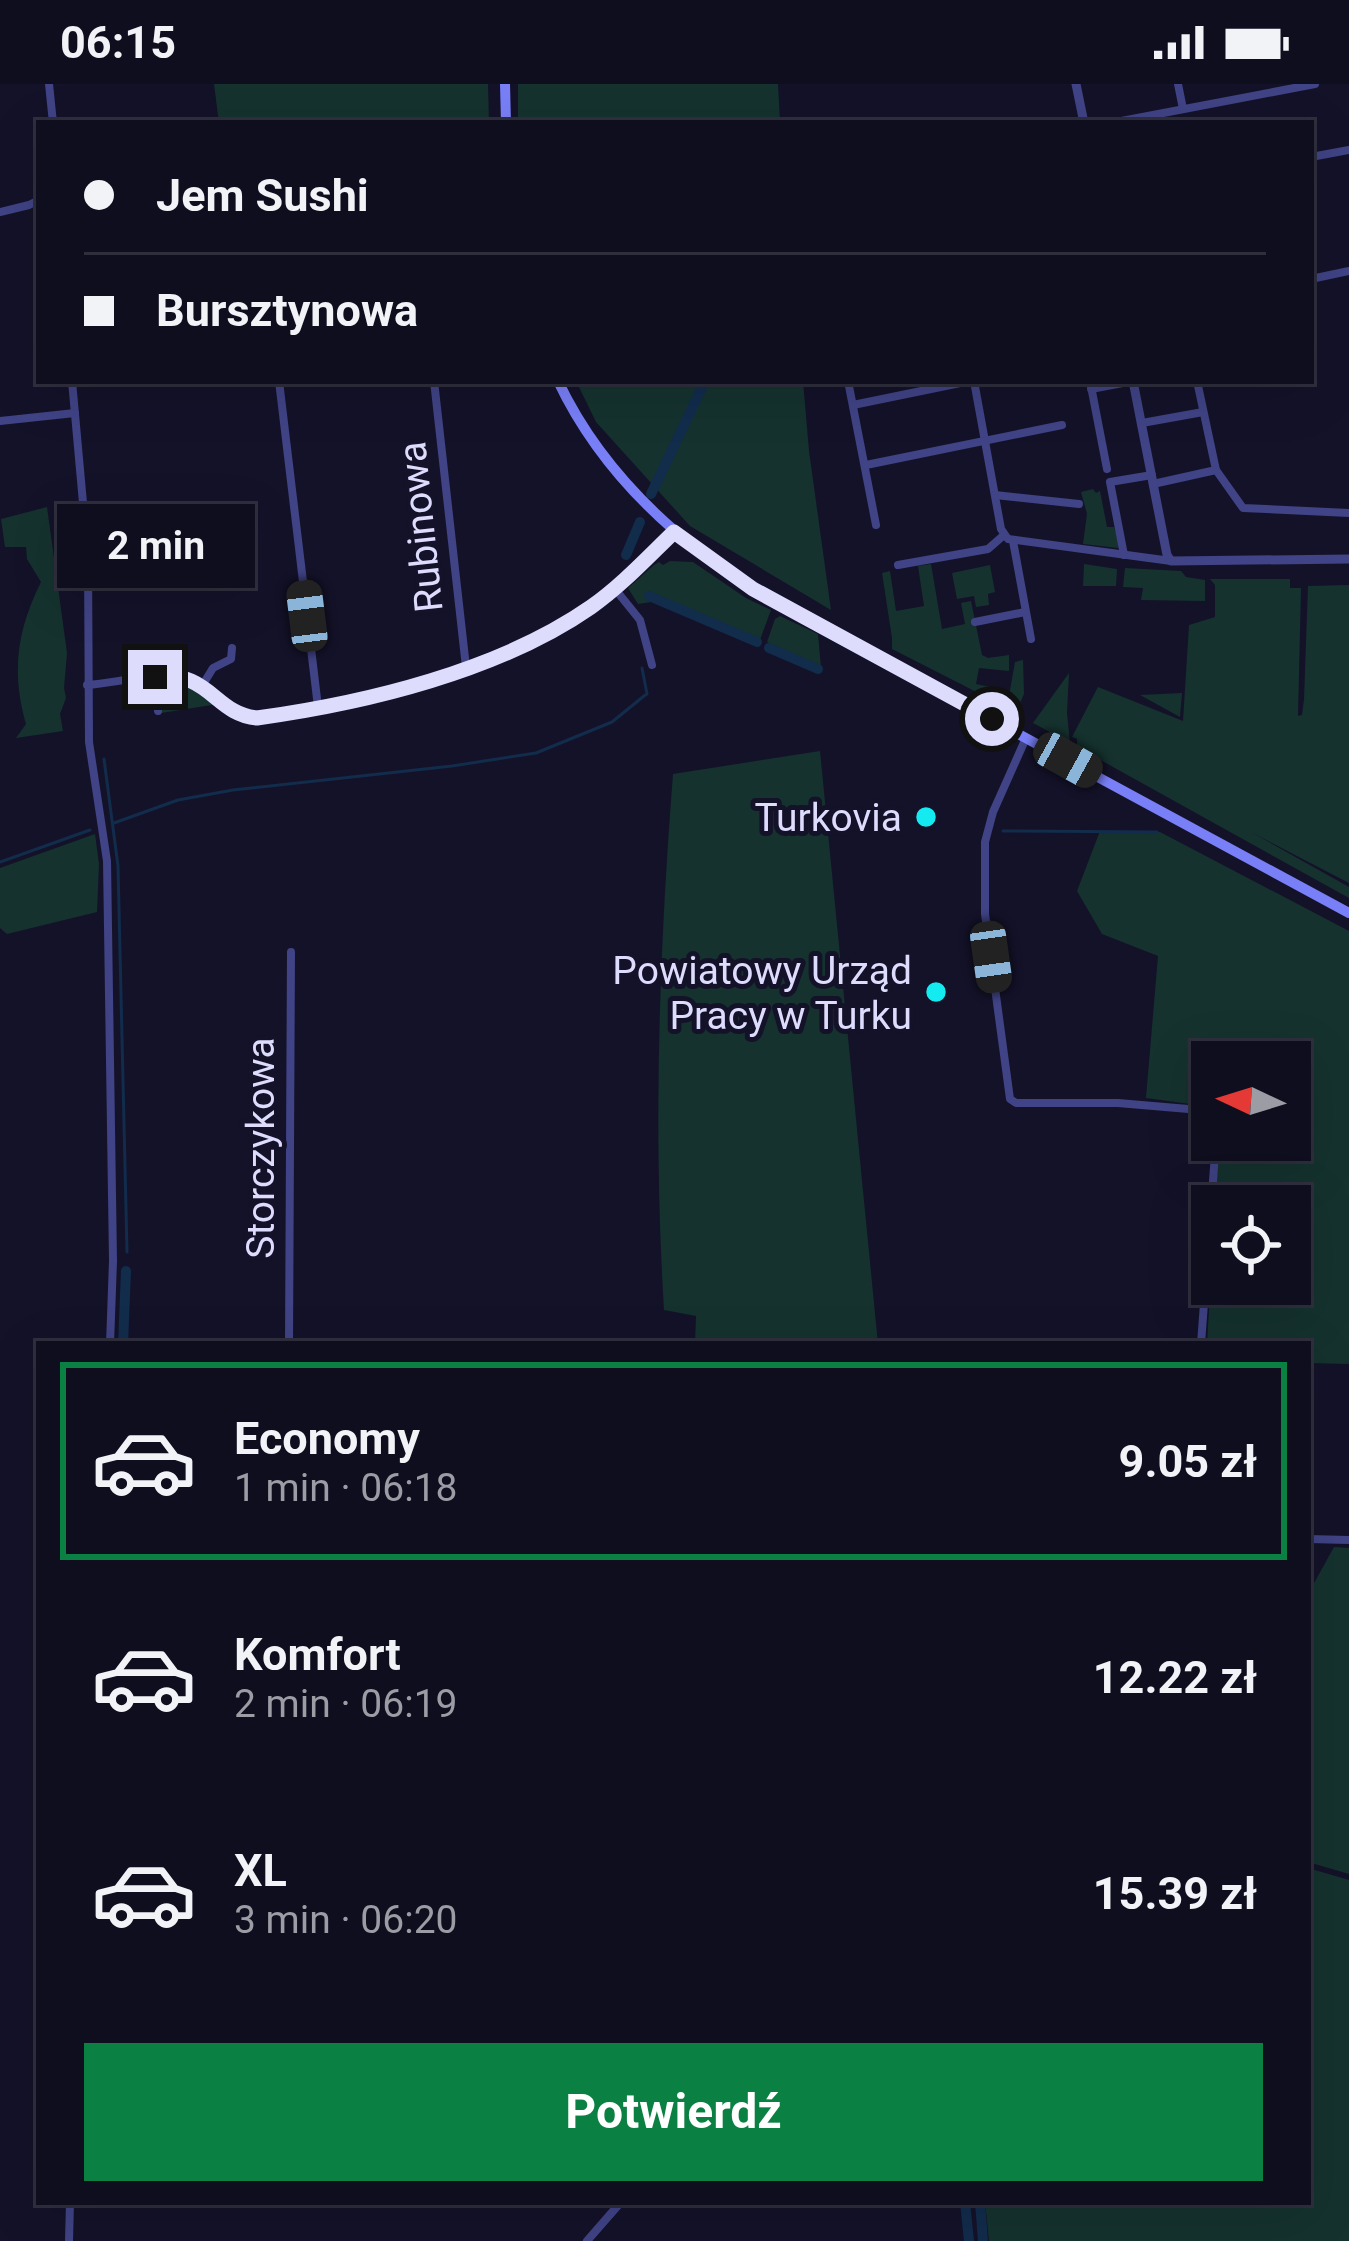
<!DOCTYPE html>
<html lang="pl">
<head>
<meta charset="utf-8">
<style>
  body { margin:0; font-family:Roboto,sans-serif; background:#181728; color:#f1f3f6; height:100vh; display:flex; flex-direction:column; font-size:45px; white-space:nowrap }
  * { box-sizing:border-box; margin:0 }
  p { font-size:39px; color:#9b9ca4 }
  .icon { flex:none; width:66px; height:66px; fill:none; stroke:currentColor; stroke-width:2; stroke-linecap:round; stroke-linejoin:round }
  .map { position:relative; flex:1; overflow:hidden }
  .drawer { position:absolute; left:36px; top:1257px; width:1275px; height:864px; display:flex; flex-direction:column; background:#0f0e1f; border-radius:0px; box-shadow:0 12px 48px #0002,0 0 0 3px #2f2e3d }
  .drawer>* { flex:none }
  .banner { position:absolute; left:36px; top:36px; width:1278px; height:264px; border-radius:0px; box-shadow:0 12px 48px #0002,0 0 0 3px #2f2e3d; display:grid; align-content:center; height:264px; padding:0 48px; background:#0f0e1f }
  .needle { width:78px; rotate:274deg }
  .fabs { position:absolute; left:1191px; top:957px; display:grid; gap:24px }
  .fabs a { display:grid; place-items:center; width:120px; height:120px; border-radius:0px; background:#0f0e1f; box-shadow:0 12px 48px #0002,0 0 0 3px #2f2e3d; font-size:60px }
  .end { position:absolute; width:54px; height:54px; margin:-27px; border:15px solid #dddcfd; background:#111; box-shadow:0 0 0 6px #111 }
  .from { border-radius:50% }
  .bubble { position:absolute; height:84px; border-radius:0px; background:#0f0e1f; box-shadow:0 12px 48px #0002,0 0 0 3px #2f2e3d; font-size:39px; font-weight:700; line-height:84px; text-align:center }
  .car { position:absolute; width:36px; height:72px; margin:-36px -18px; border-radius:15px; box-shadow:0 0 9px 3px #0007; background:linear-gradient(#222 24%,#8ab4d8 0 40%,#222 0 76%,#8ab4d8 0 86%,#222 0) }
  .banner b { display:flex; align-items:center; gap:42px; height:114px; font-size:45px }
  .banner b+b { border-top:3px solid #2f2e3d }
  .banner i { width:30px; height:30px; background:#f1f3f6 }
  ul { padding:21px 0 0; list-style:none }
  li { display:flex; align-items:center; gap:36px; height:198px; margin:0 24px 18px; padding:0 24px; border:6px solid transparent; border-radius:0px }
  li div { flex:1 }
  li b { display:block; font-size:45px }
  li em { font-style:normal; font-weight:700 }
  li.current { border-color:#0b8043 }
  li>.icon { width:108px; height:108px; stroke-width:1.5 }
  .action { display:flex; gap:24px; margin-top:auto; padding:24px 48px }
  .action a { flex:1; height:138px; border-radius:0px; background:#0b8043; color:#fff; font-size:48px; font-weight:700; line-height:138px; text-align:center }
  .status { display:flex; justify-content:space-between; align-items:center; height:84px; padding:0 60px; background:#0f0e1f; direction:ltr }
  .status svg { height:33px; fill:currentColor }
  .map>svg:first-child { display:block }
  .green { fill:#15322f }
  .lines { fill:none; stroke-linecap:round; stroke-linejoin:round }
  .stream { stroke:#122c4c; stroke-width:3 }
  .canal { stroke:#122c4c; stroke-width:10 }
  .minor { stroke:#404385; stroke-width:8 }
  .tertiary { stroke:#404385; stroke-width:9 }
  .secondary { stroke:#797ff7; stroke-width:10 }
  .route { stroke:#dddcfd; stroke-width:15 }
  .poi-dot { fill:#14ebf1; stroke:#141229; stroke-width:4.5 }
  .labels { text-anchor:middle; stroke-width:10; stroke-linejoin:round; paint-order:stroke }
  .street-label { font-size:39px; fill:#dddcfd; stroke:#141229 }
  .poi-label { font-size:39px; fill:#dddcfd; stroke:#141229; text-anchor:end }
</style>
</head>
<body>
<div class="status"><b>06:15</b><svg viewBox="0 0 49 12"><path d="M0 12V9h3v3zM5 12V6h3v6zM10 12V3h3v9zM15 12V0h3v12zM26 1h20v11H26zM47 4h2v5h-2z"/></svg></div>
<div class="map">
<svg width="1349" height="2157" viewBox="0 0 1349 2157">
  <rect width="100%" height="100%" fill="#141229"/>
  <g class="green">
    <polygon points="214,0 488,0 489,39 219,39"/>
    <polygon points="518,0 778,0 780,39 518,39"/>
    <polygon points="576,297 803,297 809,367 831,526 690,442 596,338"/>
    <polygon points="1093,405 1096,409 1100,407 1107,443 1114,443 1120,461 1118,464 1083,460 1087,430 1081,408"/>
    <path d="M 47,423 L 67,569 L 64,604 L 66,614 L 60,630 L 63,647 L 16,654 L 26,640 C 11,588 17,546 41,498 L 27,475 L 26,463 L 5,463 L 1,435 Z"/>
    <polygon points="670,477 693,478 746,514 771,526 760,556 658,517 638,520 628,504 654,481 659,478 663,481"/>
    <polygon points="931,480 942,545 965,540 961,519 971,517 982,571 988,574 1009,571 1009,587 979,584 976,600 1009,607 1004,622 892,565 892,554 882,489 890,487 896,527 924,522 918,482"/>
    <polygon points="1084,480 1117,485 1116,502 1083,502"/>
    <polygon points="990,481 995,508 988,510 989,521 976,523 974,512 957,515 952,489"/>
    <polygon points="1125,484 1181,487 1186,493 1205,496 1205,517 1141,516 1143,504 1123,503"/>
    <polygon points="1210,495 1290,495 1290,504 1301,504 1298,632 1302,631 1304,615 1308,502 1349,501 1349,799 1251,748 1349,803 1349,814 1077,663 1077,655 1072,653 1098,603 1183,637 1189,541 1215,533 1215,501"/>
    <polygon points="780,532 818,550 821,584 767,558 775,535"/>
    <polygon points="1023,576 1024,610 1016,628 1007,623 1015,578"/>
    <polygon points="1069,589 1067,629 1070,659 1033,639"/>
    <path d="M 159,598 C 183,599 200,606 218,620 L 161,629 Z"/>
    <polygon points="1182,609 1180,633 1140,611"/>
    <path d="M 820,667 L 878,1260 L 695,1260 L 696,1232 L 664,1226 C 653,1048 659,868 673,690 Z"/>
    <polygon points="1100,747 1160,748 1349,847 1349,1280 1308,1279 1308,1260 1207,1260 1212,1174 1212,1200 1290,1200 1290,1122 1215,1122 1219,1056 1290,1056 1290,978 1212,978 1212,1023 1146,1014 1158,872 1102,850 1077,807"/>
    <polygon points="95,750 99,780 97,828 7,850 0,844 0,784"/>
    <polygon points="1334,1463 1349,1464 1349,1790 1308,1778 1308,1510"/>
    <polygon points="1308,1784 1349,1796 1349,2157 989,2157 985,2118 1308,2118"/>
  </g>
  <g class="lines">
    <g class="stream">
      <polyline points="104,675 118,782 127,1168"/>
      <polyline points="114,739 178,716 233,706 452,682 536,669 612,638 644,612 647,610 642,584"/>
      <polyline points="1003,747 1157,748"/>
      <polyline points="0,778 90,746"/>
    </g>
    <g class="canal">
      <polyline points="651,410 705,297"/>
      <polyline points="626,471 640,438"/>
      <polyline points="649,512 757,558"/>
      <polyline points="769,564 818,585"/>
      <polyline points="123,1260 126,1187"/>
      <polyline points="965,2118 969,2157"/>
      <polyline points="980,2118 983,2157"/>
    </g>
    <g class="minor">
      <polyline points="49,0 53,39"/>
      <polyline points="1178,0 1183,25"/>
      <polyline points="1111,39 1315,0"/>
      <polyline points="1311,73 1349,66"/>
      <polyline points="0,128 29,121 39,116"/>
      <polyline points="1311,195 1349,187"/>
      <polyline points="72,297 88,474 89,658 107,777 113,1177 110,1260"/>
      <polyline points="279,297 318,623"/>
      <polyline points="434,297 466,583"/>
      <polyline points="848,297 876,441"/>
      <polyline points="974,297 1001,445 1008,455 1171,477"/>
      <polyline points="1090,297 1107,385"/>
      <polyline points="1197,297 1216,386"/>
      <polyline points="1091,305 1133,297"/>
      <polyline points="853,321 970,297"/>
      <polyline points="0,337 75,329"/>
      <polyline points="1142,339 1203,328"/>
      <polyline points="866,381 1062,341"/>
      <polyline points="1153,400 1216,386 1243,424 1349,429"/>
      <polyline points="995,411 1079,420"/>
      <polyline points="1013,457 1031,555"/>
      <polyline points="1124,471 1110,398 1152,391"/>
      <polyline points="898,481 988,465 1004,451"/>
      <polyline points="615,505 640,536 652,581"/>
      <polyline points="975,538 1025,528"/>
      <polyline points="155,593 158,627"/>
      <path d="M 87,601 C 120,599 161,585 192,597 C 220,607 226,631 257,634 L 407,604 L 539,554 L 615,505 L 674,449"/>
      <polyline points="202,602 213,584 231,575 232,564"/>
      <polyline points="1026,654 993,728 985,758 985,830 1010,1015 1016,1019 1118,1019 1212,1027"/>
      <polyline points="289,1260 291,868"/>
      <polyline points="1201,1260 1216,1056"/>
      <polyline points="1308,1455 1349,1456"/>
      <polyline points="69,2157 70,2118"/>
      <polyline points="587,2157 621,2118"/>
    </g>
    <g class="tertiary">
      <polyline points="1076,0 1084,39"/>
      <polyline points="1133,297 1167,471 1171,477 1349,475"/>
    </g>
    <g class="secondary">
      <polyline points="505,0 506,39"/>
      <path d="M 558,297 C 605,396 687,467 780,521 L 1349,829"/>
    </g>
  </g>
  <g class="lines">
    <path class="route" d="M 155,593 C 210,586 214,630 257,634 C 366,619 499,587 591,523 C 621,502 647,474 674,448 L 753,505 L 992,635"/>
  </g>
  <g class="poi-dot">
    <circle cx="926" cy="733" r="12"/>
    <circle cx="936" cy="908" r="12"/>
  </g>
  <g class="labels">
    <g class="street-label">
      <text transform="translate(420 443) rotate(-96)" y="14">Rubinowa</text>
      <text transform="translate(260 1064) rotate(-90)" y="14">Storczykowa</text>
    </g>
    <g class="poi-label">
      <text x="902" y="747">Turkovia</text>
      <text x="912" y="900">Powiatowy Urząd<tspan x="912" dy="45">Pracy w Turku</tspan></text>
    </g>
  </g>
</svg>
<div class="fabs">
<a><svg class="needle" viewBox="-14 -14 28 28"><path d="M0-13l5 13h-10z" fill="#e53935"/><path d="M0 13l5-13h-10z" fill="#9b9ca4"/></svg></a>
<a><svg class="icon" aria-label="locate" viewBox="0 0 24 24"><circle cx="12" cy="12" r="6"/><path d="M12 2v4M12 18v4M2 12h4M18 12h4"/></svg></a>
</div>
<i class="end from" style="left:992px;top:635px"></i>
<i class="end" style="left:155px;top:593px"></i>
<div class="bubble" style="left:57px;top:420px;width:198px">2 min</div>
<i class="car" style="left:307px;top:532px;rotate:353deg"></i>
<i class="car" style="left:1068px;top:676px;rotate:119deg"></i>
<i class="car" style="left:991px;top:873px;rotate:172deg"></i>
<div class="banner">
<b><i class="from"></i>Jem Sushi</b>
<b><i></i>Bursztynowa</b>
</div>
<section class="drawer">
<ul>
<li class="current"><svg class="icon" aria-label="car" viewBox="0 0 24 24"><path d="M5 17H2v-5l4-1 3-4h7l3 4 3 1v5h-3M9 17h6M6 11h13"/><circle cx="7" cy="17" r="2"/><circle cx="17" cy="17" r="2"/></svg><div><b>Economy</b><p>1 min · 06:18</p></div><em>9.05 zł</em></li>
<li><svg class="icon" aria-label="car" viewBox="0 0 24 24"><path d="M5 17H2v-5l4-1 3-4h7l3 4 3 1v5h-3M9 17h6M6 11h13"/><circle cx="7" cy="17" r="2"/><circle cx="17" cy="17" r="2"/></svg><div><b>Komfort</b><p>2 min · 06:19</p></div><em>12.22 zł</em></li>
<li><svg class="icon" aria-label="car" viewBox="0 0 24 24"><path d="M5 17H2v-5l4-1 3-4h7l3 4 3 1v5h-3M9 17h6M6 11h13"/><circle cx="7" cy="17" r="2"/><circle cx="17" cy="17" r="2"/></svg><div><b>XL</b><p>3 min · 06:20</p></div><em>15.39 zł</em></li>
</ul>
<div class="action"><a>Potwierdź</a></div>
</section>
</div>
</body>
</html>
